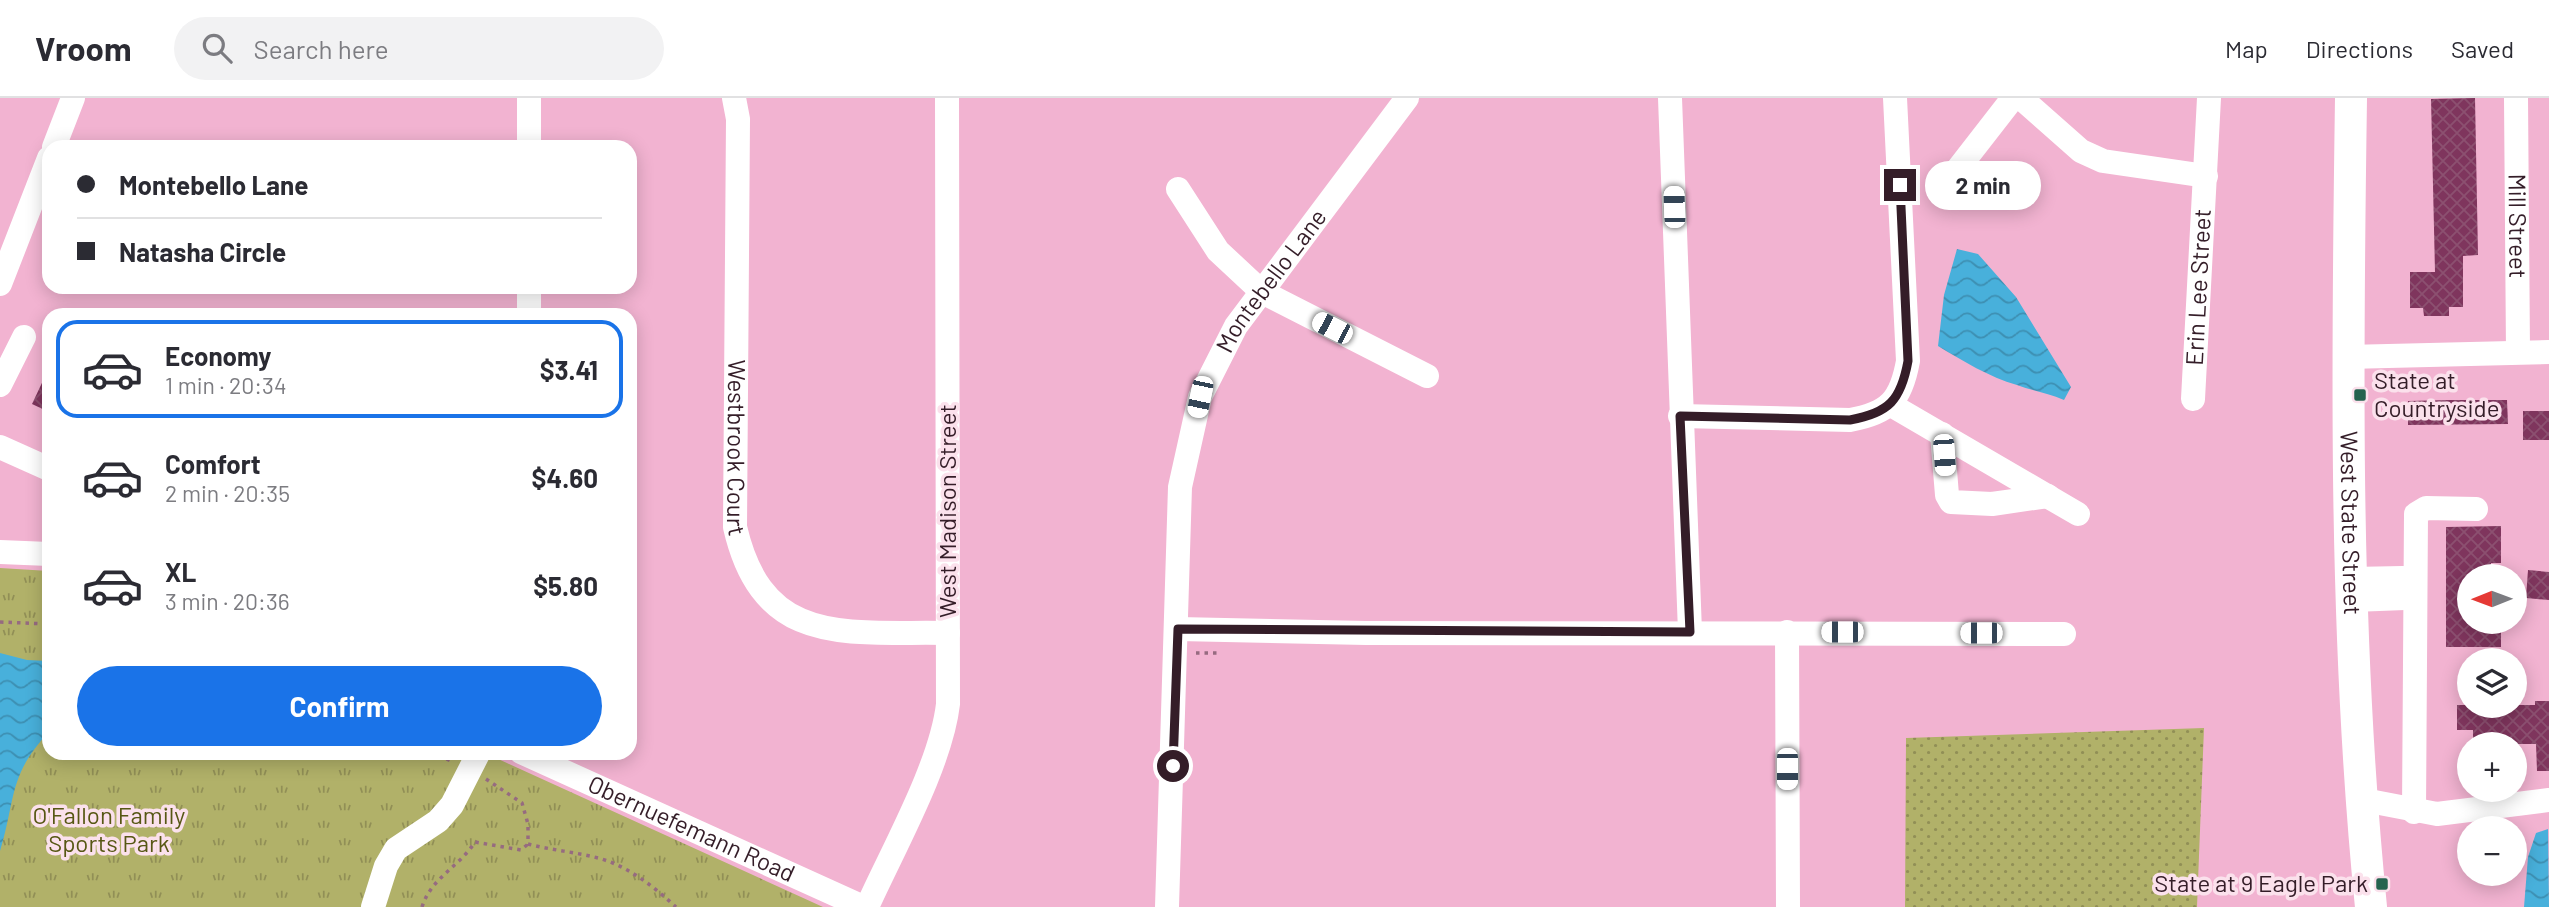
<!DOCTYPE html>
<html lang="en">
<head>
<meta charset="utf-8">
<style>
  body { margin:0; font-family:Barlow,sans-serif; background:#f2f2f3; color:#2b2b33; height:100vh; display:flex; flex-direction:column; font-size:26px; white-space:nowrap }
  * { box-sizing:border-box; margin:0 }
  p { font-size:23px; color:#7c7c81 }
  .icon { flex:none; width:38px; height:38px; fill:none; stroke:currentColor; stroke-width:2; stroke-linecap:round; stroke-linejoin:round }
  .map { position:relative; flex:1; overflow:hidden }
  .sheet { position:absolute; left:42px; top:210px; width:595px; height:452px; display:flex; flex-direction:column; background:#fff; border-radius:21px; box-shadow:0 4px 18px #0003 }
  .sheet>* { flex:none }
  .top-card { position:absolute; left:42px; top:42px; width:595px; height:154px; border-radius:21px; box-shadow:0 4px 18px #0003; display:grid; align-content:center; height:154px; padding:0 35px; background:#fff }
  .needle { width:46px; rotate:269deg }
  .buttons { position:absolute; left:2457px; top:466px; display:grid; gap:14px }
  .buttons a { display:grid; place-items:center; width:70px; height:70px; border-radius:50%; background:#fff; box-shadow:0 4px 18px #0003; font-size:35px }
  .end { position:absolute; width:32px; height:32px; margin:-16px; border:9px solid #341d28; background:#fff; box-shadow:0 0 0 4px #fff }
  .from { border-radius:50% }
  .bubble { position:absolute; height:49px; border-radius:24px; background:#fff; box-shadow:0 4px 18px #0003; font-size:23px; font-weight:700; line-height:49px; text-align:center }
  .car { position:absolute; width:21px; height:42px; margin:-21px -10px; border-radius:9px; box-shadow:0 0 5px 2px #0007; background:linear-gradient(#fff 24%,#345 0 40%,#fff 0 76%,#345 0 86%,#fff 0) }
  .top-card b { display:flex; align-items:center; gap:24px; height:66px; font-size:26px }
  .top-card b+b { border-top:2px solid #e1e1e2 }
  .top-card i { width:18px; height:18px; background:#2b2b33 }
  ul { padding:12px 0 0; list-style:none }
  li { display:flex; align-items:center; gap:21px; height:98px; margin:0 14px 10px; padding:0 21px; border:4px solid transparent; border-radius:21px }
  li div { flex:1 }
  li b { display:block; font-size:26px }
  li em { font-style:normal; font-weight:700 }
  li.on { border-color:#1a73e8 }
  li>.icon { width:63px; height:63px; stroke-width:1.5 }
  .cta { display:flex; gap:14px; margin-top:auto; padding:14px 35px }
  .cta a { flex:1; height:80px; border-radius:42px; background:#1a73e8; color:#fff; font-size:28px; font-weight:700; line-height:80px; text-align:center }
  header { display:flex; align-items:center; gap:42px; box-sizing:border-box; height:98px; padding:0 35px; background:#fff; border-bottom:2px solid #e1e1e2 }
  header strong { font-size:33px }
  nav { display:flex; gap:38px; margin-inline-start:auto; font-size:24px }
  .search { width:490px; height:63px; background:#f2f2f3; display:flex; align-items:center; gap:18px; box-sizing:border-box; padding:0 24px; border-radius:38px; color:#7c7c81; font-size:26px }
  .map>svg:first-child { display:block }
  .grass { fill:url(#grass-dots) }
  .park { fill:url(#park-tufts) }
  .water { fill:url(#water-waves) }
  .building { fill:url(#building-cross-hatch) }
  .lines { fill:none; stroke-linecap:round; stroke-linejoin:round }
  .path { stroke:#966b80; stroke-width:3.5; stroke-dasharray:3.5 5; stroke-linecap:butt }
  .minor { stroke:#fff; stroke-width:24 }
  .major { stroke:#fff; stroke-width:32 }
  .route { stroke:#341d28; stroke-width:9 }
  .poi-dot { fill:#25634f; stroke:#fbe1ec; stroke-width:2.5 }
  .labels { text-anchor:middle; stroke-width:7; stroke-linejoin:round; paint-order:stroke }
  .street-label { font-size:24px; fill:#341d28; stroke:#fbe1ec }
  .poi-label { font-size:24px; fill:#341d28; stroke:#fbe1ec; text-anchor:start }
  .park-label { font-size:24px; fill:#575714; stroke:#fbe1ec }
</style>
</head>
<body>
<header>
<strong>Vroom</strong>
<div class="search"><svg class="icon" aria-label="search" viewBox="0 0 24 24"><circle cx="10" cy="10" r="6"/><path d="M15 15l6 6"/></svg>Search here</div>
<nav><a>Map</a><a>Directions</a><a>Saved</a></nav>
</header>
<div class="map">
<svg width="2549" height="809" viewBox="0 0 2549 809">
  <defs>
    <pattern id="grass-dots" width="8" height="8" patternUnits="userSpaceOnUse" patternTransform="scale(1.75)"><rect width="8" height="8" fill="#b1b169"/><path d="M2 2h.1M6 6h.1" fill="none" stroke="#918f56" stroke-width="1.8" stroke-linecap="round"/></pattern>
    <pattern id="park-tufts" width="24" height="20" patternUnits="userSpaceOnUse" patternTransform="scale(1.75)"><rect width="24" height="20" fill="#b1b169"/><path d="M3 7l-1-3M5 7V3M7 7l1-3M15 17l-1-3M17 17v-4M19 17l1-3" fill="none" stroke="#918f56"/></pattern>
    <pattern id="water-waves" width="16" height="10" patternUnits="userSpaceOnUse" patternTransform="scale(1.75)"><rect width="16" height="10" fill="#48b0db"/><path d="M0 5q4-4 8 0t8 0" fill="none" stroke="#3d8fb2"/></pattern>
    <pattern id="building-cross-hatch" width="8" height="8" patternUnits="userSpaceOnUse" patternTransform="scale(1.75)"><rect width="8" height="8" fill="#7f355d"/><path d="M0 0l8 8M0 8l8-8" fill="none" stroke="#8c5070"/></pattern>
  </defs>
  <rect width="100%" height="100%" fill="#f2b3d1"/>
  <polygon class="grass" points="2204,630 2197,809 1905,809 1906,640"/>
  <polygon class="park" points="0,470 49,473 49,654 485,655 823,809 0,809"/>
  <g class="water">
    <path d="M 1957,151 L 1978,156 L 2016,199 L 2071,289 L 2064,302 C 2048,295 2033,293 2017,287 C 1989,279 1963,263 1938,248 L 1944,197 Z"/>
    <path d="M 0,555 L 27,562 L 49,563 L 49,634 C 8,677 16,701 0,753 Z"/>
    <polygon points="2548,731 2549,809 2524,809 2528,759 2536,735"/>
  </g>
  <g class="building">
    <polygon points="2475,0 2478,157 2463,158 2463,209 2449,209 2449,218 2424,218 2423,210 2410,210 2410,174 2435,174 2431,1"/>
    <polygon points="49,270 49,314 32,306"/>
    <polygon points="2450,302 2507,302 2508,326 2408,327 2408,303"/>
    <rect x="2523" y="313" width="26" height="29"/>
    <polygon points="2501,428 2501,465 2491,465 2491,478 2469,478 2469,523 2501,523 2501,549 2446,549 2446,429"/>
    <polygon points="2528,472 2549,474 2549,502 2526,500"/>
    <polygon points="2535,603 2549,603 2549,673 2537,673 2536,646 2473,646 2473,632 2457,632 2457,607 2535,607"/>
  </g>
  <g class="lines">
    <g class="path">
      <polyline points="0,524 49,526"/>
      <polyline points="1196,555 1217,555"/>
      <polyline points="301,654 315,660 341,654"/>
      <polyline points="431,654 451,663"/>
      <path d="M 486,681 L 522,705 L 528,726 L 528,746 C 551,752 575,754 598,760 C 628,768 653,788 676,809"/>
      <path d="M 422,809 C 431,780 459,769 475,744 L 521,752 L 528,746"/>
    </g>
    <g class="minor">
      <path id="s1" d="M 734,0 L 738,21 L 735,429 C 763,551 847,533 948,535"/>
      <polyline points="1670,0 1690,534"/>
      <polyline points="2021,0 2081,53 2103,63 2206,78"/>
      <path id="s2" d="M 2516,0 L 2518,254"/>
      <polyline points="54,49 73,0"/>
      <polyline points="529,49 529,0"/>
      <polyline points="1943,90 2013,0"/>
      <polyline points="1178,91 1218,153 1262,194 1427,278"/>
      <polyline points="0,186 49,60"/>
      <polyline points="529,217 529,189"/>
      <polyline points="2347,259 2549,254"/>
      <polyline points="0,287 24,239"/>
      <path id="s3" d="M 2193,301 L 2209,0"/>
      <polyline points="1891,307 2078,416"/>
      <path d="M 1680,318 L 1850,322 C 1889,315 1901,302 1908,263 L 1895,0"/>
      <polyline points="1942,336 1947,397 1951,404 1992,406 2048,398"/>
      <polyline points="0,349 49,371"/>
      <polyline points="0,454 49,456"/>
      <polyline points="2352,481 2403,480 2414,494 2405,500 2353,502"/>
      <polyline points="1178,531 1366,535 2064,536"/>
      <polyline points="1787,534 1788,809"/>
      <path id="s4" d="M 521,654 L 863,809"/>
      <polyline points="2364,702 2437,716 2549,702"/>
      <polyline points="2414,714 2416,416 2426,410 2476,411"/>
      <polyline points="373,809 386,768 396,751 438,723 452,707 479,654"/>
      <path d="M 867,809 C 893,751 941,667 948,606 L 947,0"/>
      <path id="s5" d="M 1167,809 L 1180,389 L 1200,299 L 1236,228 L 1407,0"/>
    </g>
    <path class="major" id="s6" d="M 2351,0 C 2347,269 2344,540 2371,809"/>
  </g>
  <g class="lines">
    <path class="route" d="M 1173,668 L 1178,531 L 1690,534 L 1680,318 L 1850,322 C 1889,315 1901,302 1908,263 L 1900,87"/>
  </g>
  <g class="poi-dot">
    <rect x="2353" y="290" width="14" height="14" rx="3.5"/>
    <rect x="2375" y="779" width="14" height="14" rx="3.5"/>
  </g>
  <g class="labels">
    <g class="street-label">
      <text dy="8" stroke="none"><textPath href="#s2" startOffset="128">Mill Street</textPath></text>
      <text dy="8" stroke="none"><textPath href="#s5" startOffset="649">Montebello Lane</textPath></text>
      <text dy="8" stroke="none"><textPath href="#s3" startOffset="112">Erin Lee Street</textPath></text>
      <text dy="8" stroke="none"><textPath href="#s1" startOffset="350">Westbrook Court</textPath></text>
      <text transform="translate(948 413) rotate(-90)" y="8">West Madison Street</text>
      <text dy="8" stroke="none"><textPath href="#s6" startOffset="425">West State Street</textPath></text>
      <text dy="8" stroke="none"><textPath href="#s4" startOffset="187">Obernuefemann Road</textPath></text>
    </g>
    <g class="poi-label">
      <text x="2374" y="291">State at<tspan x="2374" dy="28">Countryside</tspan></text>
      <text x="2368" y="794" text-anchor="end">State at 9 Eagle Park</text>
    </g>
    <g class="park-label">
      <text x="109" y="726">O'Fallon Family<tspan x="109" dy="28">Sports Park</tspan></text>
    </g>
  </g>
</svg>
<div class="buttons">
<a><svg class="needle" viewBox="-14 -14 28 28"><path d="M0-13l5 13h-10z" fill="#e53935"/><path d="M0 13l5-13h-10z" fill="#7c7c81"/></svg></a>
<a><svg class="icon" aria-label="layers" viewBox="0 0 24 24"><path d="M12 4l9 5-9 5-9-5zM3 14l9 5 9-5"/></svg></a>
<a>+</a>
<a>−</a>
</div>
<i class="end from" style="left:1173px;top:668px"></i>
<i class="end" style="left:1900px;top:87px"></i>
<div class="bubble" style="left:1925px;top:63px;width:116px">2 min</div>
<i class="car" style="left:1674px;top:109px;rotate:358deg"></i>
<i class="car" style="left:1332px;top:230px;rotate:297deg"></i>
<i class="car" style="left:1200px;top:299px;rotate:192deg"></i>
<i class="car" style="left:1944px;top:357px;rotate:176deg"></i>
<i class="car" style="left:1842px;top:534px;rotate:270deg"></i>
<i class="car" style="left:1981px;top:535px;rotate:270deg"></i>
<i class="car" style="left:1787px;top:671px;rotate:180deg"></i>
<div class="top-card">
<b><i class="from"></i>Montebello Lane</b>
<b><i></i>Natasha Circle</b>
</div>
<section class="sheet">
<ul>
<li class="on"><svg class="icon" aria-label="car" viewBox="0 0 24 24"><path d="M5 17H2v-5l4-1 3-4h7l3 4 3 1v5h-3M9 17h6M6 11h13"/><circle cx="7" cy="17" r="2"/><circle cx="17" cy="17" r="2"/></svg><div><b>Economy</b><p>1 min · 20:34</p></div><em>$3.41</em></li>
<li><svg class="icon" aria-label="car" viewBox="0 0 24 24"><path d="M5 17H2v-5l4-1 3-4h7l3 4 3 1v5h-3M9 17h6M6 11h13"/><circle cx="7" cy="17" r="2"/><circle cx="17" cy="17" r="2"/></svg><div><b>Comfort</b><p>2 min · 20:35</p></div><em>$4.60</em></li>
<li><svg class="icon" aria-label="car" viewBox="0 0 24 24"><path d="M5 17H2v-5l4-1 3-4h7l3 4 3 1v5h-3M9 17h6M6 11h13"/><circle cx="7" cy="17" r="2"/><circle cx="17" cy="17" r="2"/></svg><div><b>XL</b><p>3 min · 20:36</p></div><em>$5.80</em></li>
</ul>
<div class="cta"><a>Confirm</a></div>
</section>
</div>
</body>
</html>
